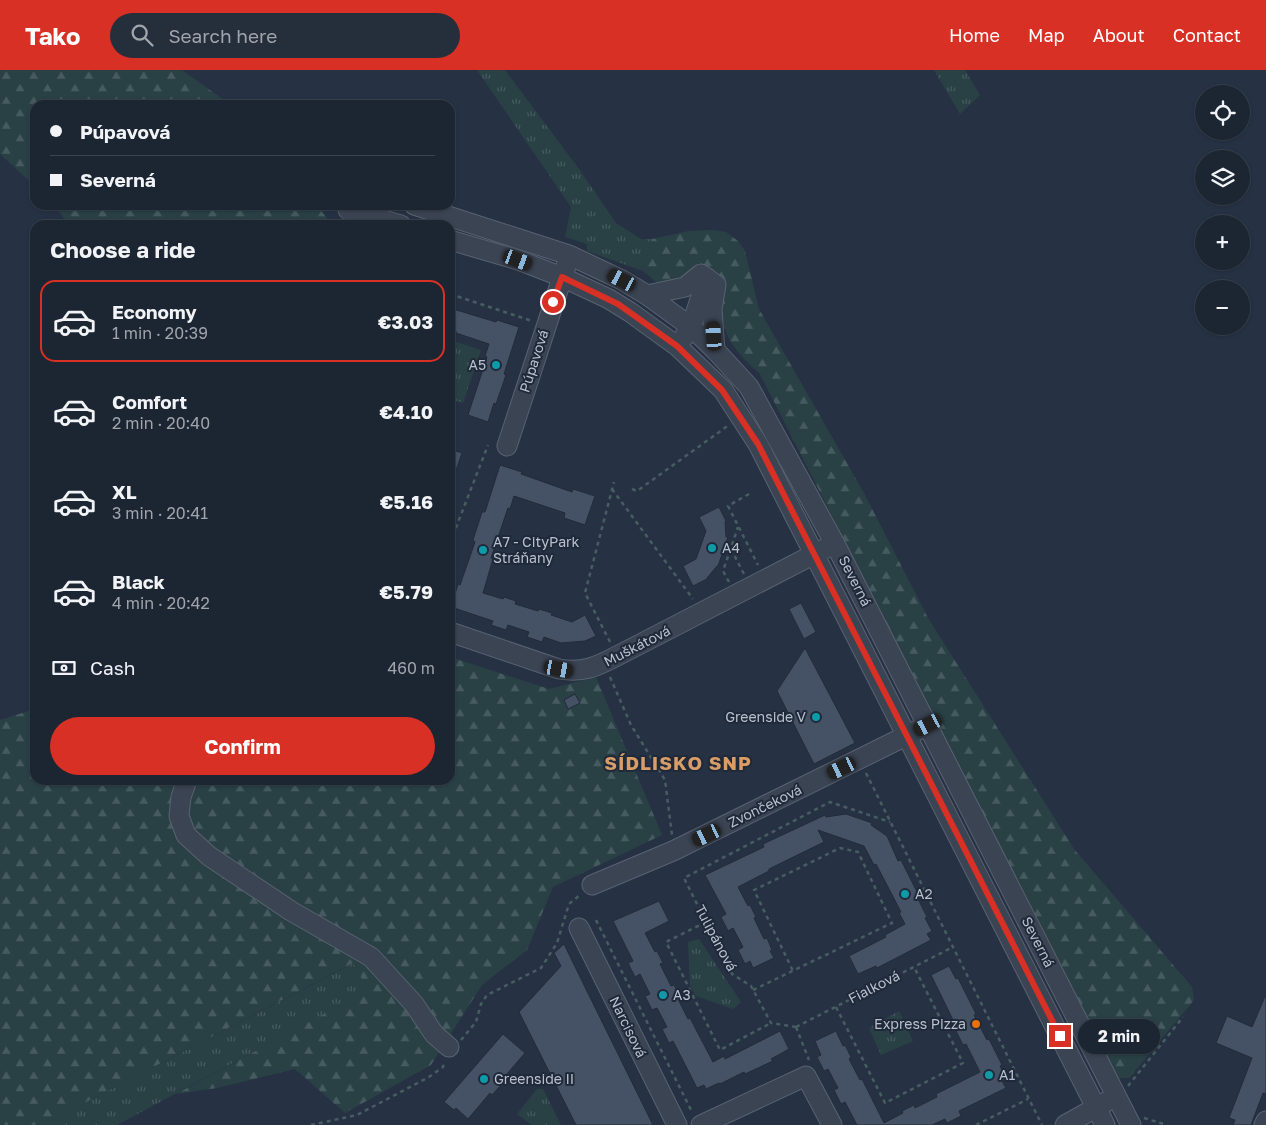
<!DOCTYPE html>
<html lang="en">
<head>
<meta charset="utf-8">
<style>
  body { margin:0; font-family:"Golos Text",sans-serif; background:#252e3b; color:#f1f3f6; height:100vh; display:flex; flex-direction:column; font-size:19px; white-space:nowrap }
  * { box-sizing:border-box; margin:0 }
  p { font-size:16px; color:#a0a5ac }
  .icon { flex:none; width:28px; height:28px; fill:none; stroke:currentColor; stroke-width:2; stroke-linecap:round; stroke-linejoin:round }
  .map { position:relative; flex:1; overflow:hidden }
  .sheet { position:absolute; left:30px; top:150px; width:425px; height:565px; display:flex; flex-direction:column; background:#1c2633; border-radius:15px; box-shadow:0 1px 4px #0004,0 0 0 1px #3a434e }
  .sheet>* { flex:none }
  .guide { position:absolute; left:30px; top:30px; width:425px; height:110px; border-radius:15px; box-shadow:0 1px 4px #0004,0 0 0 1px #3a434e; display:grid; align-content:center; height:110px; padding:0 20px; background:#1c2633 }
  .controls { position:absolute; left:1195px; top:15px; display:grid; gap:10px }
  .controls a { display:grid; place-items:center; width:55px; height:55px; border-radius:50%; background:#1c2633; box-shadow:0 1px 4px #0004,0 0 0 1px #3a434e; font-size:25px }
  .end { position:absolute; width:22px; height:22px; margin:-11px; border:6px solid #d93025; background:#fff; box-shadow:0 0 0 2px #fff }
  .from { border-radius:50% }
  .bubble { position:absolute; height:35px; border-radius:18px; background:#1c2633; box-shadow:0 1px 4px #0004,0 0 0 1px #3a434e; font-size:16px; font-weight:700; line-height:35px; text-align:center }
  .car { position:absolute; width:15px; height:30px; margin:-15px -8px; border-radius:6px; box-shadow:0 0 4px 1px #0007; background:linear-gradient(#222 24%,#8ab4d8 0 40%,#222 0 76%,#8ab4d8 0 86%,#222 0) }
  .guide b { display:flex; align-items:center; gap:18px; height:48px; font-size:19px }
  .guide b+b { border-top:1px solid #3a434e }
  .guide i { width:12px; height:12px; background:#f1f3f6 }
  ul { padding:0; list-style:none }
  li { display:flex; align-items:center; gap:15px; height:82px; margin:0 10px 8px; padding:0 10px; border:2px solid transparent; border-radius:15px }
  li div { flex:1 }
  li b { display:block; font-size:19px }
  li em { font-style:normal; font-weight:700 }
  li.current { border-color:#d93025 }
  li>.icon { width:45px; height:45px; stroke-width:1.5 }
  h2 { padding:0 20px; font-size:22px; line-height:60px }
  .pay { display:flex; align-items:center; gap:12px; height:55px; padding:0 20px; font-size:19px }
  .pay p { margin-inline-start:auto }
  .cta { display:flex; gap:10px; margin-top:auto; padding:10px 20px }
  .cta a { flex:1; height:58px; border-radius:30px; background:#d93025; color:#fff; font-size:20px; font-weight:700; line-height:58px; text-align:center }
  header { display:flex; align-items:center; gap:30px; box-sizing:border-box; height:70px; padding:0 25px; background:#d93025; color:#fff }
  header strong { font-size:24px }
  nav { display:flex; gap:28px; margin-inline-start:auto; font-size:18px }
  .search { width:350px; height:45px; background:#252e3b; display:flex; align-items:center; gap:12px; box-sizing:border-box; padding:0 18px; border-radius:28px; color:#a0a5ac; font-size:19px }
  .map>svg:first-child { display:block }
  .grass { fill:url(#grass-tufts) }
  .forest { fill:url(#forest-firs) }
  .building { fill:#455266; stroke:#222b3b }
  .lines { fill:none; stroke-linecap:round; stroke-linejoin:round }
  .minor-casing { stroke:#596271; stroke-width:21 }
  .path { stroke:#475d61; stroke-width:2.5; stroke-dasharray:4 4; stroke-linecap:butt }
  .minor { stroke:#3b4453; stroke-width:19 }
  .route { stroke:#d93025; stroke-width:6 }
  .culture-dot { fill:#0f9aa8; stroke:#1f2939; stroke-width:2 }
  .food-dot { fill:#e8710a; stroke:#1f2939; stroke-width:2 }
  .labels { text-anchor:middle; stroke-width:4; stroke-linejoin:round; paint-order:stroke }
  .street-label { font-size:14px; fill:#b8c0cd; stroke:#1f2939 }
  .poi-label { font-size:14px; fill:#b8c0cd; stroke:#1f2939; text-anchor:start }
  .district-label { font-size:19px; font-weight:bold; letter-spacing:1px; fill:#d99d67; stroke:#1f2939 }
</style>
</head>
<body>
<header>
<strong>Tako</strong>
<div class="search"><svg class="icon" aria-label="search" viewBox="0 0 24 24"><circle cx="10" cy="10" r="6"/><path d="M15 15l6 6"/></svg>Search here</div>
<nav><a>Home</a><a>Map</a><a>About</a><a>Contact</a></nav>
</header>
<div class="map">
<svg width="1266" height="1055" viewBox="0 0 1266 1055">
  <defs>
    <pattern id="grass-tufts" width="24" height="20" patternUnits="userSpaceOnUse" patternTransform="scale(1.25)"><rect width="24" height="20" fill="#294145"/><path d="M3 7l-1-3M5 7V3M7 7l1-3M15 17l-1-3M17 17v-4M19 17l1-3" fill="none" stroke="#465b5f"/></pattern>
    <pattern id="forest-firs" width="22" height="20" patternUnits="userSpaceOnUse" patternTransform="scale(1.25)"><rect width="22" height="20" fill="#294145"/><path d="M5 1l3.5 6h-7zM16 11l3.5 6h-7z" fill="#465b5f"/></pattern>
  </defs>
  <rect width="100%" height="100%" fill="#263244"/>
  <g class="grass">
    <polygon points="477,0 505,0 579,99 616,153 641,169 652,169 643,201 587,181 587,174 565,167 571,137"/>
    <polygon points="934,0 965,0 980,25 960,44"/>
    <polygon points="450,270 481,280 463,333 450,329"/>
    <polygon points="699,869 741,932 733,939 696,926 690,915 688,872"/>
    <polygon points="354,893 369,920 117,1055 42,1055"/>
    <polygon points="899,941 913,971 881,985 869,958"/>
    <polygon points="537,1019 543,1019 561,1055 532,1055 517,1044"/>
  </g>
  <g class="forest">
    <polygon points="0,0 182,0 231,35 35,35 35,116 0,84"/>
    <polygon points="55,135 320,135 319,138 329,151 324,155 68,155"/>
    <path d="M 711,160 L 726,162 L 738,171 L 745,181 L 759,239 L 864,423 L 928,548 L 1074,779 L 1192,917 L 1194,930 L 1129,1008 L 1118,1008 L 760,304 C 725,272 718,258 723,210 L 699,193 L 675,215 L 662,217 L 643,201 L 652,169 L 689,161 Z"/>
    <polygon points="450,587 549,619 596,607 662,765 553,817 527,880 482,915 431,995 345,1043 295,999 217,1018 176,1024 368,920 353,893 42,1055 0,1055 0,650 35,639 35,710 450,710"/>
  </g>
  <g class="building">
    <polygon points="450,238 496,252 497,250 519,257 504,304 506,305 496,334 494,333 488,352 468,345 487,287 485,286 489,274 456,263 456,261 450,259"/>
    <polygon points="450,379 462,383 452,412 450,412"/>
    <polygon points="500,395 522,402 521,404 572,422 573,419 595,426 585,455 564,448 565,443 514,426 510,439 508,438 491,488 493,489 483,523 503,529 504,527 516,531 515,534 538,541 539,539 552,543 551,545 572,552 585,545 596,566 585,571 561,573 544,567 542,572 527,567 529,562 508,555 506,560 491,555 493,551 451,537 458,514 460,515 475,472 473,470 482,442 485,442"/>
    <polygon points="719,437 726,451 725,452 726,467 728,467 718,496 717,496 707,508 707,509 693,516 683,496 696,489 706,461 699,447"/>
    <polygon points="801,533 816,562 804,569 789,539"/>
    <polygon points="805,578 855,673 814,694 777,621"/>
    <polygon points="575,624 580,633 568,639 564,630"/>
    <polygon points="846,744 872,753 871,755 887,766 898,791 901,790 919,826 917,827 927,847 925,848 932,861 927,864 931,870 877,898 876,896 858,904 849,886 886,867 885,865 905,854 899,843 901,842 876,794 874,795 864,776 818,760 824,772 769,799 769,801 738,817 748,836 750,835 756,847 754,848 764,869 767,868 772,880 770,881 774,888 753,898 750,891 745,894 738,880 743,877 733,858 728,861 721,847 726,844 705,805 764,777 763,774 825,745 826,747"/>
    <polygon points="659,831 669,851 645,863 655,882 657,881 663,893 660,894 671,916 674,915 680,926 677,927 688,949 690,948 713,992 724,986 725,989 780,961 789,979 771,989 773,991 745,1004 744,1002 720,1014 719,1013 706,1019 704,1015 697,1018 673,971 669,973 662,959 667,957 657,938 652,940 645,926 650,924 640,904 635,907 628,893 633,891 613,851"/>
    <polygon points="564,874 581,909 653,1055 576,1055 519,942 561,896 554,883"/>
    <polygon points="949,896 956,909 958,908 976,944 974,945 987,970 989,969 1002,995 1000,996 1007,1009 1002,1011 1006,1018 959,1041 961,1046 947,1053 945,1049 932,1055 857,1055 845,1032 841,1034 834,1020 838,1018 828,999 824,1001 817,987 821,985 815,971 836,961 843,976 845,975 851,987 849,989 860,1010 862,1009 884,1053 903,1043 902,1041 914,1035 915,1038 937,1027 936,1024 980,1002 966,974 963,975 956,961 958,960 931,905"/>
    <polygon points="1266,924 1266,1024 1263,1023 1251,1055 1233,1055 1235,1050 1229,1048 1252,988 1216,973 1227,946 1252,957"/>
    <polygon points="503,964 525,983 500,1012 503,1013 492,1025 490,1023 468,1049 456,1038 454,1040 444,1032"/>
  </g>
  <g class="lines">
    <defs>
      <g id="minor">
        <polyline points="414,135 569,185 622,210 647,225 691,257 715,280 749,317 835,474 1131,1055"/>
        <polyline points="348,140 401,155"/>
        <polyline points="450,170 518,190 562,207 609,229 630,242 677,276 723,320 758,374 1105,1055"/>
        <polyline points="647,225 685,217 701,204 716,215 712,239 715,280"/>
        <polyline points="684,267 691,257 707,208"/>
        <polyline points="507,376 566,196"/>
        <path d="M 450,562 L 559,599 C 583,603 596,597 617,586 L 826,478"/>
        <polyline points="187,710 181,727 179,746 186,765 209,786 291,841 371,887 414,934 434,964 449,977"/>
        <polyline points="592,815 673,781 918,660"/>
        <polyline points="579,858 677,1055"/>
        <polyline points="701,1055 806,1006 832,1055"/>
        <polyline points="1065,1055 1106,1032"/>
        <polyline points="1264,1055 1266,1051"/>
      </g>
    </defs>
    <use href="#minor" class="minor-casing"/>
    <g class="path">
      <polyline points="450,224 532,251"/>
      <polyline points="612,419 693,529"/>
      <polyline points="632,419 637,421 729,355"/>
      <polyline points="749,424 728,436 758,495"/>
      <polyline points="450,473 488,375"/>
      <polyline points="731,479 744,504"/>
      <polyline points="729,512 723,501 738,457"/>
      <polyline points="610,572 585,523 614,412"/>
      <polyline points="610,607 631,655 665,710 672,765"/>
      <polyline points="866,703 1042,1055"/>
      <polyline points="596,850 692,1042"/>
      <polyline points="706,852 666,872 720,980 771,953"/>
      <polyline points="753,920 892,853 858,782 840,778 754,820 793,901"/>
      <polyline points="836,937 885,1033 963,993 914,897"/>
      <polyline points="796,957 771,953 751,916 732,904 684,808 830,732 890,752"/>
      <polyline points="796,957 953,877"/>
      <polyline points="796,957 809,990"/>
      <polyline points="461,970 476,952 481,934 487,925 541,898 557,873 569,834 581,824"/>
      <polyline points="1128,1016 1183,947"/>
      <polyline points="1144,1048 1167,1055"/>
      <polyline points="311,1055 357,1045 429,1007 443,997 444,992"/>
      <polyline points="976,1055 1028,1029"/>
    </g>
    <use href="#minor" class="minor"/>
  </g>
  <g class="lines">
    <polyline class="route" points="553,232 562,207 618,234 677,276 722,320 758,374 1060,966"/>
  </g>
  <g class="culture-dot">
    <circle cx="496" cy="295" r="5"/>
    <circle cx="712" cy="478" r="5"/>
    <circle cx="483" cy="480" r="5"/>
    <circle cx="816" cy="647" r="5"/>
    <circle cx="905" cy="824" r="5"/>
    <circle cx="663" cy="925" r="5"/>
    <circle cx="989" cy="1005" r="5"/>
    <circle cx="484" cy="1009" r="5"/>
  </g>
  <circle class="food-dot" cx="976" cy="954" r="5"/>
  <g class="labels">
    <g class="street-label">
      <text transform="translate(534 291) rotate(-72)" y="5">Púpavová</text>
      <text transform="translate(855 511) rotate(63)" y="5">Severná</text>
      <text transform="translate(637 576) rotate(-27)" y="5">Muškátová</text>
      <text transform="translate(765 736) rotate(-26)" y="5">Zvončeková</text>
      <text transform="translate(716 868) rotate(62)" y="5">Tulipánová</text>
      <text transform="translate(1038 872) rotate(63)" y="5">Severná</text>
      <text transform="translate(874 917) rotate(-27)" y="5">Fialková</text>
      <text transform="translate(628 957) rotate(64)" y="5">Narcisová</text>
    </g>
    <g class="poi-label">
      <text x="486" y="300" text-anchor="end">A5</text>
      <text x="493" y="477">A7 - CityPark<tspan x="493" dy="16">Stráňany</tspan></text>
      <text x="722" y="483">A4</text>
      <text x="806" y="652" text-anchor="end">Greenside V</text>
      <text x="915" y="829">A2</text>
      <text x="673" y="930">A3</text>
      <text x="966" y="959" text-anchor="end">Express Pizza</text>
      <text x="999" y="1010">A1</text>
      <text x="494" y="1014">Greenside II</text>
    </g>
    <g class="district-label">
      <text x="678" y="700">SÍDLISKO SNP</text>
    </g>
  </g>
</svg>
<div class="controls">
<a><svg class="icon" aria-label="locate" viewBox="0 0 24 24"><circle cx="12" cy="12" r="6"/><path d="M12 2v4M12 18v4M2 12h4M18 12h4"/></svg></a>
<a><svg class="icon" aria-label="layers" viewBox="0 0 24 24"><path d="M12 4l9 5-9 5-9-5zM3 14l9 5 9-5"/></svg></a>
<a>+</a>
<a>−</a>
</div>
<i class="end from" style="left:553px;top:232px"></i>
<i class="end" style="left:1060px;top:966px"></i>
<div class="bubble" style="left:1078px;top:949px;width:82px">2 min</div>
<i class="car" style="left:518px;top:190px;rotate:111deg"></i>
<i class="car" style="left:622px;top:210px;rotate:297deg"></i>
<i class="car" style="left:714px;top:266px;rotate:356deg"></i>
<i class="car" style="left:559px;top:599px;rotate:100deg"></i>
<i class="car" style="left:928px;top:655px;rotate:243deg"></i>
<i class="car" style="left:842px;top:698px;rotate:244deg"></i>
<i class="car" style="left:707px;top:765px;rotate:244deg"></i>
<div class="guide">
<b><i class="from"></i>Púpavová</b>
<b><i></i>Severná</b>
</div>
<section class="sheet">
<h2>Choose a ride</h2>
<ul>
<li class="current"><svg class="icon" aria-label="car" viewBox="0 0 24 24"><path d="M5 17H2v-5l4-1 3-4h7l3 4 3 1v5h-3M9 17h6M6 11h13"/><circle cx="7" cy="17" r="2"/><circle cx="17" cy="17" r="2"/></svg><div><b>Economy</b><p>1 min · 20:39</p></div><em>€3.03</em></li>
<li><svg class="icon" aria-label="car" viewBox="0 0 24 24"><path d="M5 17H2v-5l4-1 3-4h7l3 4 3 1v5h-3M9 17h6M6 11h13"/><circle cx="7" cy="17" r="2"/><circle cx="17" cy="17" r="2"/></svg><div><b>Comfort</b><p>2 min · 20:40</p></div><em>€4.10</em></li>
<li><svg class="icon" aria-label="car" viewBox="0 0 24 24"><path d="M5 17H2v-5l4-1 3-4h7l3 4 3 1v5h-3M9 17h6M6 11h13"/><circle cx="7" cy="17" r="2"/><circle cx="17" cy="17" r="2"/></svg><div><b>XL</b><p>3 min · 20:41</p></div><em>€5.16</em></li>
<li><svg class="icon" aria-label="car" viewBox="0 0 24 24"><path d="M5 17H2v-5l4-1 3-4h7l3 4 3 1v5h-3M9 17h6M6 11h13"/><circle cx="7" cy="17" r="2"/><circle cx="17" cy="17" r="2"/></svg><div><b>Black</b><p>4 min · 20:42</p></div><em>€5.79</em></li>
</ul>
<div class="pay"><svg class="icon" aria-label="cash" viewBox="0 0 24 24"><path d="M3 7h18v10H3z"/><circle cx="12" cy="12" r="2"/></svg>Cash<p>460 m</p></div>
<div class="cta"><a>Confirm</a></div>
</section>
</div>
</body>
</html>
